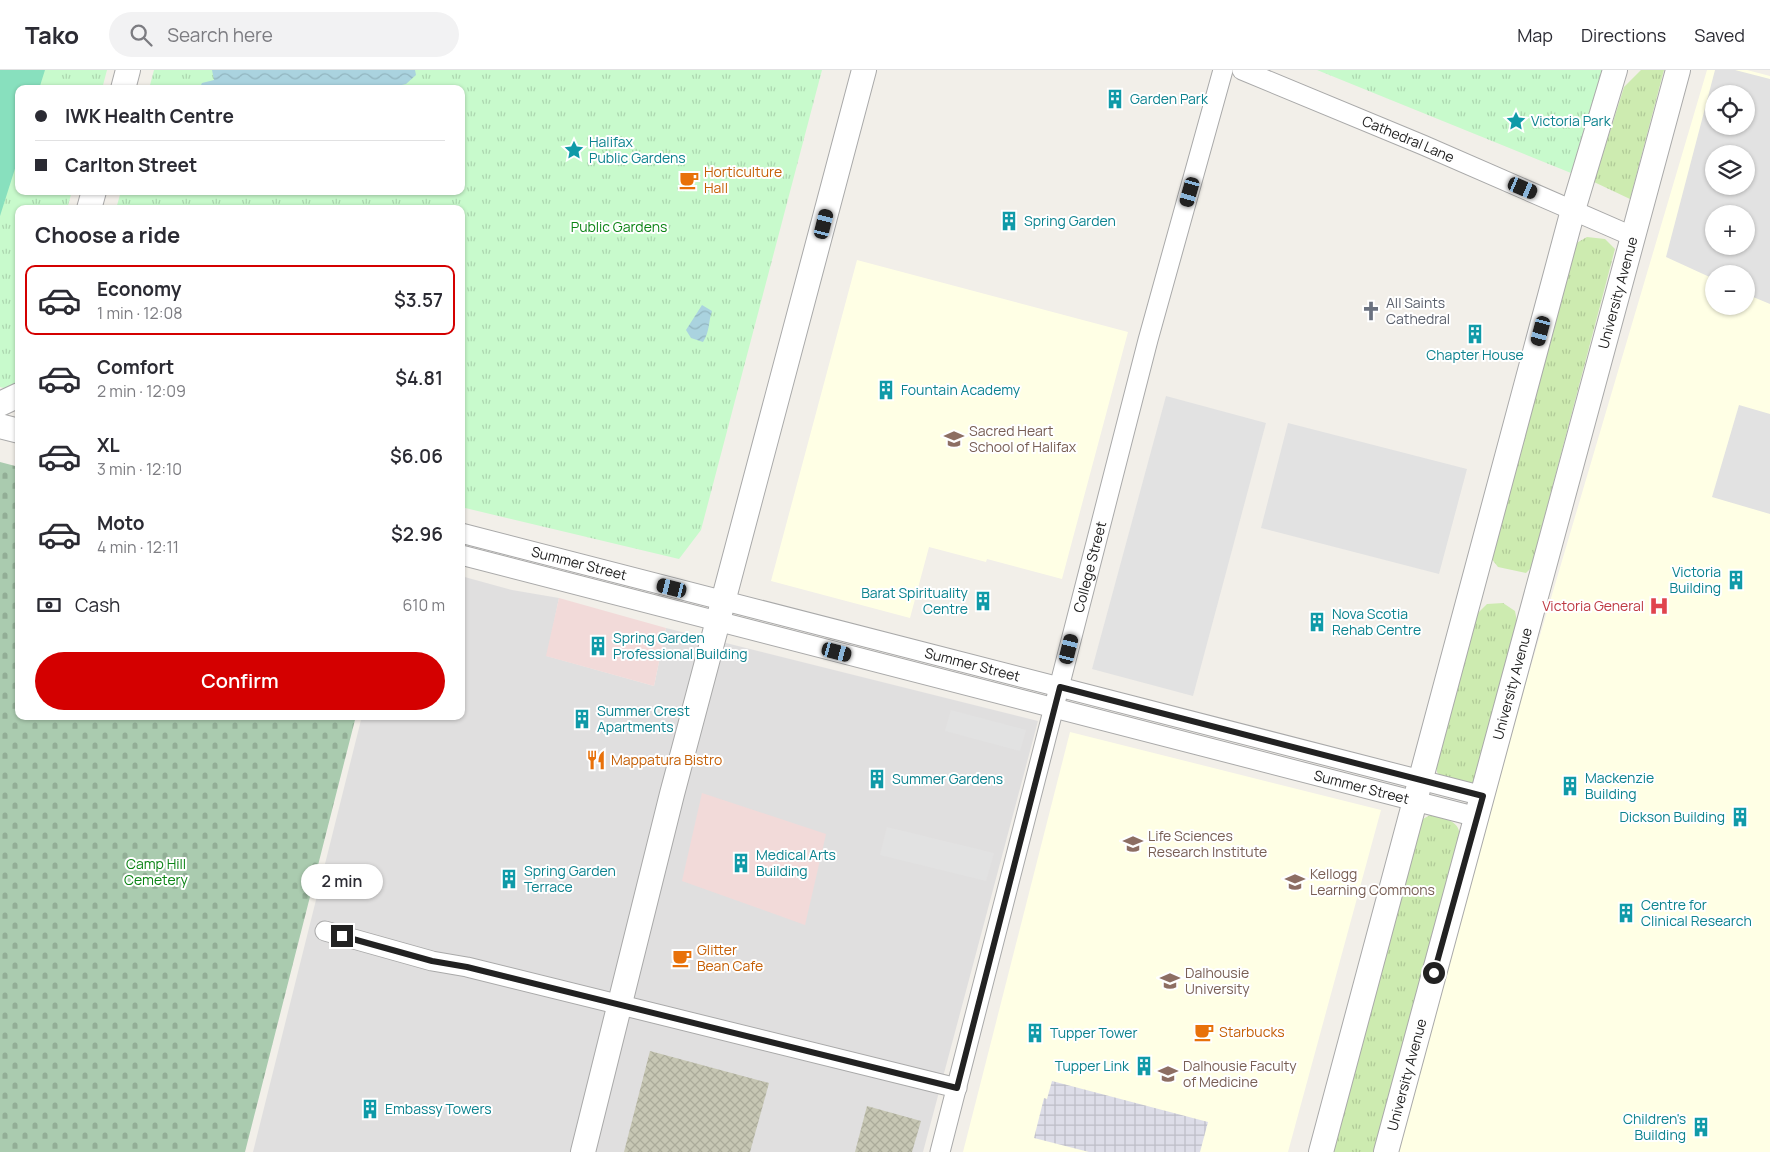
<!DOCTYPE html>
<html lang="en">
<head>
<meta charset="utf-8">
<style>
  body { margin:0; font-family:Manrope,sans-serif; background:#f2f2f3; color:#2b2b33; height:100vh; display:flex; flex-direction:column; font-size:19px; white-space:nowrap }
  * { box-sizing:border-box; margin:0 }
  p { font-size:16px; color:#7c7c81 }
  .icon { flex:none; width:28px; height:28px; fill:none; stroke:currentColor; stroke-width:2; stroke-linecap:round; stroke-linejoin:round }
  .map { position:relative; flex:1; overflow:hidden }
  .sheet { position:absolute; left:15px; top:135px; width:450px; height:515px; display:flex; flex-direction:column; background:#fff; border-radius:10px; box-shadow:0 1px 4px #0004 }
  .sheet>* { flex:none }
  .hud { position:absolute; left:15px; top:15px; width:450px; height:110px; border-radius:10px; box-shadow:0 1px 4px #0004; display:grid; align-content:center; height:110px; padding:0 20px; background:#fff }
  .tools { position:absolute; left:1705px; top:15px; display:grid; gap:10px }
  .tools a { display:grid; place-items:center; width:50px; height:50px; border-radius:50%; background:#fff; box-shadow:0 1px 4px #0004; font-size:25px }
  .end { position:absolute; width:22px; height:22px; margin:-11px; border:6px solid #222; background:#fff; box-shadow:0 0 0 2px #fff }
  .from { border-radius:50% }
  .bubble { position:absolute; height:35px; border-radius:18px; background:#fff; box-shadow:0 1px 4px #0004; font-size:16px; font-weight:600; line-height:35px; text-align:center }
  .car { position:absolute; width:15px; height:30px; margin:-15px -8px; border-radius:6px; box-shadow:0 0 4px 1px #0007; background:linear-gradient(#222 24%,#8ab4d8 0 40%,#222 0 76%,#8ab4d8 0 86%,#222 0) }
  .hud b { display:flex; align-items:center; gap:18px; height:48px; font-size:19px }
  .hud b+b { border-top:1px solid #e1e1e2 }
  .hud i { width:12px; height:12px; background:#2b2b33 }
  ul { padding:0; list-style:none }
  li { display:flex; align-items:center; gap:15px; height:70px; margin:0 10px 8px; padding:0 10px; border:2px solid transparent; border-radius:10px }
  li div { flex:1 }
  li b { display:block; font-size:19px }
  li em { font-style:normal; font-weight:600 }
  li.current { border-color:#d40000 }
  li>.icon { width:45px; height:45px; stroke-width:1.5 }
  h2 { padding:0 20px; font-size:22px; line-height:60px }
  .pay { display:flex; align-items:center; gap:12px; height:55px; padding:0 20px; font-size:19px }
  .pay p { margin-inline-start:auto }
  .button { display:flex; gap:10px; margin-top:auto; padding:10px 20px }
  .button a { flex:1; height:58px; border-radius:30px; background:#d40000; color:#fff; font-size:20px; font-weight:600; line-height:58px; text-align:center }
  header { display:flex; align-items:center; gap:30px; box-sizing:border-box; height:70px; padding:0 25px; background:#fff; border-bottom:1px solid #e1e1e2 }
  header strong { font-size:24px }
  nav { display:flex; gap:28px; margin-inline-start:auto; font-size:18px }
  .search { width:350px; height:45px; background:#f2f2f3; display:flex; align-items:center; gap:12px; box-sizing:border-box; padding:0 18px; border-radius:28px; color:#7c7c81; font-size:19px }
  .map>svg:first-child { display:block }
  .residential { fill:#e0dfdf }
  .commercial { fill:#f2dad9 }
  .education { fill:#ffffe5; fill-rule:evenodd }
  .construction { fill:url(#construction-cross-hatch) }
  .grass { fill:url(#grass-tufts) }
  .cemetery { fill:url(#cemetery-stones) }
  .park { fill:url(#park-tufts) }
  .pitch { fill:#88e0be }
  .parking { fill:#e2e2e2; fill-rule:evenodd }
  .plaza { fill:url(#plaza-grid) }
  .water { fill:url(#water-waves) }
  .lines { fill:none; stroke-linecap:round; stroke-linejoin:round }
  .minor-casing { stroke:#a9a9a9; stroke-width:21 }
  .tertiary-casing { stroke:#a9a9a9; stroke-width:26 }
  .minor { stroke:#fff; stroke-width:19 }
  .tertiary { stroke:#fff; stroke-width:24 }
  .route { stroke:#222; stroke-width:6 }
  .labels { text-anchor:middle; stroke-width:4; stroke-linejoin:round; paint-order:stroke }
  .culture-label { font-size:14px; fill:#0d838f; stroke:#fff; text-anchor:start }
  .street-label { font-size:14px; fill:#222; stroke:#fff }
  .food-label { font-size:14px; fill:#c56008; stroke:#fff; text-anchor:start }
  .park-label { font-size:14px; fill:#0c8416; stroke:#fff }
  .worship-label { font-size:14px; fill:#5b616d; stroke:#fff; text-anchor:start }
  .education-label { font-size:14px; fill:#785e54; stroke:#fff; text-anchor:start }
  .health-label { font-size:14px; fill:#be3a42; stroke:#fff; text-anchor:end }
</style>
</head>
<body>
<header>
<strong>Tako</strong>
<div class="search"><svg class="icon" aria-label="search" viewBox="0 0 24 24"><circle cx="10" cy="10" r="6"/><path d="M15 15l6 6"/></svg>Search here</div>
<nav><a>Map</a><a>Directions</a><a>Saved</a></nav>
</header>
<div class="map">
<svg width="1770" height="1082" viewBox="0 0 1770 1082">
  <defs>
    <pattern id="construction-cross-hatch" width="8" height="8" patternUnits="userSpaceOnUse" patternTransform="scale(1.25)"><rect width="8" height="8" fill="#c7c7b4"/><path d="M0 0l8 8M0 8l8-8" fill="none" stroke="#abab9a"/></pattern>
    <pattern id="grass-tufts" width="24" height="20" patternUnits="userSpaceOnUse" patternTransform="scale(1.25)"><rect width="24" height="20" fill="#cdebb0"/><path d="M3 7l-1-3M5 7V3M7 7l1-3M15 17l-1-3M17 17v-4M19 17l1-3" fill="none" stroke="#b0c997"/></pattern>
    <pattern id="cemetery-stones" width="16" height="16" patternUnits="userSpaceOnUse" patternTransform="scale(1.25)"><rect width="16" height="16" fill="#aacbaf"/><path d="M2 7V4a2 2 0 0 1 4 0v3zM10 15v-3a2 2 0 0 1 4 0v3z" fill="#92ae96"/></pattern>
    <pattern id="park-tufts" width="24" height="20" patternUnits="userSpaceOnUse" patternTransform="scale(1.25)"><rect width="24" height="20" fill="#c8facc"/><path d="M3 7l-1-3M5 7V3M7 7l1-3M15 17l-1-3M17 17v-4M19 17l1-3" fill="none" stroke="#acd6af"/></pattern>
    <pattern id="plaza-grid" width="8" height="8" patternUnits="userSpaceOnUse" patternTransform="scale(1.25)"><rect width="8" height="8" fill="#dddde8"/><path d="M0 4h8M4 0v8" fill="none" stroke="#bdbdc7"/></pattern>
    <pattern id="water-waves" width="16" height="10" patternUnits="userSpaceOnUse" patternTransform="scale(1.25)"><rect width="16" height="10" fill="#aad3df"/><path d="M0 5q4-4 8 0t8 0" fill="none" stroke="#92b5bf"/></pattern>
  </defs>
  <rect width="100%" height="100%" fill="#f2efe9"/>
  <polygon class="residential" points="461,506 512,520 559,528 547,586 654,616 666,558 1038,651 923,1082 253,1082 362,646 461,646"/>
  <g class="commercial">
    <polygon points="559,528 666,558 654,616 546,586"/>
    <polygon points="702,723 826,764 805,855 682,811"/>
  </g>
  <g class="education">
    <path d="M 1707,0 L 1747,0 L 1770,6 L 1770,1082 L 1397,1082 L 1460,836 ZM 1714,24 L 1746,24 L 1746,56 L 1714,56 ZM 1714,84 L 1746,84 L 1746,116 L 1714,116 ZM 1714,144 L 1746,144 L 1746,176 L 1714,176 ZM 1714,204 L 1746,204 L 1746,236 L 1714,236 Z"/>
    <polygon points="857,190 1128,262 1062,509 987,489 986,492 929,477 910,548 771,511"/>
    <polygon points="1070,662 1381,740 1288,1082 963,1082"/>
  </g>
  <g class="construction">
    <polygon points="650,981 769,1013 750,1082 624,1082"/>
    <polygon points="867,1036 921,1051 912,1082 855,1082"/>
  </g>
  <g class="grass">
    <polygon points="1641,0 1664,0 1630,129 1594,112 1624,17"/>
    <polygon points="1587,167 1605,169 1615,179 1531,498 1526,503 1498,497 1491,488 1573,175"/>
    <polygon points="1503,533 1515,541 1518,557 1475,707 1472,715 1442,709 1437,702 1437,690 1477,544 1487,534"/>
    <path d="M 1430,745 C 1444,749 1459,749 1460,766 L 1374,1082 L 1332,1082 L 1419,757 L 1423,749 Z"/>
  </g>
  <polygon class="cemetery" points="0,392 19,397 19,646 356,646 245,1082 0,1082"/>
  <g class="park">
    <polygon points="0,0 107,0 102,19 19,19 19,121 72,121 67,139 19,139 19,310 16,321 0,317"/>
    <polygon points="154,0 822,0 701,460 679,489 461,437 461,139 116,139 121,121 461,121 461,19 149,19"/>
    <polygon points="1317,0 1602,0 1571,103"/>
  </g>
  <polygon class="pitch" points="0,0 45,0 39,19 19,19 19,86 0,146"/>
  <g class="parking">
    <path d="M 1715,0 L 1735,0 L 1770,9 L 1770,234 L 1746,224 L 1746,204 L 1714,204 L 1714,209 L 1666,187 ZM 1714,24 L 1746,24 L 1746,56 L 1714,56 ZM 1714,84 L 1746,84 L 1746,116 L 1714,116 ZM 1714,144 L 1746,144 L 1746,176 L 1714,176 Z"/>
    <polygon points="1166,326 1266,353 1193,626 1092,599"/>
    <polygon points="1739,335 1770,344 1770,444 1712,427"/>
    <polygon points="1288,353 1467,399 1439,504 1261,458"/>
    <polygon points="951,640 1026,660 1020,681 945,661"/>
    <polygon points="887,757 994,783 986,811 880,785"/>
  </g>
  <polygon class="plaza" points="1052,1011 1208,1052 1200,1082 1089,1082 1034,1068 1044,1028 1047,1029"/>
  <g class="water">
    <polygon points="212,0 415,0 416,5 406,14 398,16 397,19 199,19 202,13 214,10"/>
    <path d="M 702,235 L 712,241 C 708,253 710,261 703,272 L 691,268 L 686,260 Z"/>
  </g>
  <g class="lines">
    <defs>
      <g id="minor">
        <path id="s1" d="M 1242,0 L 1423,75 L 1634,167"/>
        <path id="s2" d="M 461,463 L 1483,726"/>
        <path id="s3" d="M 461,485 L 1477,747"/>
        <polyline points="325,861 432,891 467,897 957,1018"/>
        <path id="s4" d="M 940,1082 L 1148,270 L 1223,0"/>
      </g>
      <g id="tertiary">
        <polyline points="123,19 128,0"/>
        <polyline points="89,139 94,121"/>
        <polyline points="0,334 19,325"/>
        <polyline points="0,356 19,361"/>
        <polyline points="583,1082 672,724 864,0"/>
        <polyline points="1321,1082 1573,140 1615,0"/>
        <path id="s5" d="M 1386,1082 L 1678,0"/>
      </g>
    </defs>
    <use href="#minor" class="minor-casing"/>
    <use href="#tertiary" class="tertiary-casing"/>
    <use href="#minor" class="minor"/>
    <use href="#tertiary" class="tertiary"/>
  </g>
  <g class="lines">
    <polyline class="route" points="342,866 432,891 467,897 957,1018 1060,617 1483,726 1434,903"/>
  </g>
  <defs>
    <symbol id="building-bare" viewBox="-9 -9 18 18"><path d="M-4-6H4V6H1V3H-1V6H-4ZM-2.5-4.3h1.7v1.8h-1.7ZM.8-4.3h1.7v1.8H.8ZM-2.5-1h1.7V.8h-1.7ZM.8-1h1.7V.8H.8Z" fill="#0f9aa8" stroke="#fff" stroke-width="2.5" paint-order="stroke"/></symbol>
    <symbol id="sight-bare" viewBox="-9 -9 18 18"><path d="M0-6L1.8-2.2L6-1.7L2.9 1.2L3.7 5.4L0 3.3L-3.7 5.4L-2.9 1.2L-6-1.7L-1.8-2.2Z" fill="#0f9aa8" stroke="#fff" stroke-width="2.5" paint-order="stroke"/></symbol>
    <symbol id="cafe-bare" viewBox="-9 -9 18 18"><path d="M-5.5-4.5H6V0H3Q3 3.5 0 3.5H-2.5Q-5.5 3.5-5.5 0ZM3-3.2v2h1.7v-2ZM-6 4.5H4V6H-6Z" fill="#e8710a" stroke="#fff" stroke-width="2.5" paint-order="stroke"/></symbol>
    <symbol id="church-bare" viewBox="-9 -9 18 18"><path d="M-1.2-6h2.4v3.5h3.3v2.4h-3.3V6h-2.4V-.1h-3.3v-2.4h3.3Z" fill="#6b7280" stroke="#fff" stroke-width="2.5" paint-order="stroke"/></symbol>
    <symbol id="school-bare" viewBox="-9 -9 18 18"><path d="M0-5L7-2L0 1L-7-2ZM-4 1L0 2.5L4 1V4Q0 6-4 4Z" fill="#8d6e63" stroke="#fff" stroke-width="2.5" paint-order="stroke"/></symbol>
    <symbol id="hospital-bare" viewBox="-9 -9 18 18"><path d="M-5-5h3v3.5h4V-5h3V5h-3V1.5h-4V5h-3Z" fill="#e0444e" stroke="#fff" stroke-width="2.5" paint-order="stroke"/></symbol>
    <symbol id="restaurant-bare" viewBox="-9 -9 18 18"><path d="M-5-6h1v4h1v-4h1v4h1v-4h1v5L-1.5 .5V6h-2V.5L-5-1ZM5-6V6H3V1.5H1.5Q1.5-4 5-6Z" fill="#e8710a" stroke="#fff" stroke-width="2.5" paint-order="stroke"/></symbol>
    <symbol id="university-bare" viewBox="-9 -9 18 18"><path d="M0-5L7-2L0 1L-7-2ZM-4 1L0 2.5L4 1V4Q0 6-4 4Z" fill="#8d6e63" stroke="#fff" stroke-width="2.5" paint-order="stroke"/></symbol>
  </defs>
  <g fill-rule="evenodd">
    <use href="#building-bare" x="1101" y="15" width="28" height="28"/>
    <use href="#sight-bare" x="1502" y="37" width="28" height="28"/>
    <use href="#sight-bare" x="560" y="66" width="28" height="28"/>
    <use href="#cafe-bare" x="675" y="96" width="28" height="28"/>
    <use href="#building-bare" x="995" y="137" width="28" height="28"/>
    <use href="#church-bare" x="1357" y="227" width="28" height="28"/>
    <use href="#building-bare" x="1461" y="250" width="28" height="28"/>
    <use href="#building-bare" x="872" y="306" width="28" height="28"/>
    <use href="#school-bare" x="940" y="355" width="28" height="28"/>
    <use href="#building-bare" x="1722" y="496" width="28" height="28"/>
    <use href="#building-bare" x="969" y="517" width="28" height="28"/>
    <use href="#hospital-bare" x="1645" y="522" width="28" height="28"/>
    <use href="#building-bare" x="1303" y="538" width="28" height="28"/>
    <use href="#building-bare" x="584" y="562" width="28" height="28"/>
    <use href="#building-bare" x="568" y="635" width="28" height="28"/>
    <use href="#restaurant-bare" x="582" y="676" width="28" height="28"/>
    <use href="#building-bare" x="863" y="695" width="28" height="28"/>
    <use href="#building-bare" x="1556" y="702" width="28" height="28"/>
    <use href="#building-bare" x="1726" y="733" width="28" height="28"/>
    <use href="#university-bare" x="1119" y="760" width="28" height="28"/>
    <use href="#building-bare" x="727" y="779" width="28" height="28"/>
    <use href="#building-bare" x="495" y="795" width="28" height="28"/>
    <use href="#university-bare" x="1281" y="798" width="28" height="28"/>
    <use href="#building-bare" x="1612" y="829" width="28" height="28"/>
    <use href="#cafe-bare" x="668" y="874" width="28" height="28"/>
    <use href="#university-bare" x="1156" y="897" width="28" height="28"/>
    <use href="#cafe-bare" x="1190" y="948" width="28" height="28"/>
    <use href="#building-bare" x="1021" y="949" width="28" height="28"/>
    <use href="#building-bare" x="1130" y="982" width="28" height="28"/>
    <use href="#university-bare" x="1154" y="990" width="28" height="28"/>
    <use href="#building-bare" x="356" y="1025" width="28" height="28"/>
    <use href="#building-bare" x="1687" y="1043" width="28" height="28"/>
  </g>
  <g class="labels">
    <g class="culture-label">
      <text x="1130" y="34">Garden Park</text>
      <text x="1531" y="56">Victoria Park</text>
      <text x="589" y="77">Halifax<tspan x="589" dy="16">Public Gardens</tspan></text>
      <text x="1024" y="156">Spring Garden</text>
      <text x="1475" y="290" text-anchor="middle">Chapter House</text>
      <text x="901" y="325">Fountain Academy</text>
      <text x="1721" y="507" text-anchor="end">Victoria<tspan x="1721" dy="16">Building</tspan></text>
      <text x="968" y="528" text-anchor="end">Barat Spirituality<tspan x="968" dy="16">Centre</tspan></text>
      <text x="1332" y="549">Nova Scotia<tspan x="1332" dy="16">Rehab Centre</tspan></text>
      <text x="613" y="573">Spring Garden<tspan x="613" dy="16">Professional Building</tspan></text>
      <text x="597" y="646">Summer Crest<tspan x="597" dy="16">Apartments</tspan></text>
      <text x="1585" y="713">Mackenzie<tspan x="1585" dy="16">Building</tspan></text>
      <text x="892" y="714">Summer Gardens</text>
      <text x="1725" y="752" text-anchor="end">Dickson Building</text>
      <text x="756" y="790">Medical Arts<tspan x="756" dy="16">Building</tspan></text>
      <text x="524" y="806">Spring Garden<tspan x="524" dy="16">Terrace</tspan></text>
      <text x="1641" y="840">Centre for<tspan x="1641" dy="16">Clinical Research</tspan></text>
      <text x="1050" y="968">Tupper Tower</text>
      <text x="1129" y="1001" text-anchor="end">Tupper Link</text>
      <text x="385" y="1044">Embassy Towers</text>
      <text x="1686" y="1054" text-anchor="end">Children's<tspan x="1686" dy="16">Building</tspan></text>
    </g>
    <g class="street-label">
      <text dy="5" stroke="none"><textPath href="#s1" startOffset="180">Cathedral Lane</textPath></text>
      <text dy="5" stroke="none"><textPath href="#s5" startOffset="890">University Avenue</textPath></text>
      <text dy="5" stroke="none"><textPath href="#s2" startOffset="122">Summer Street</textPath></text>
      <text dy="5" stroke="none"><textPath href="#s4" startOffset="604">College Street</textPath></text>
      <text dy="5" stroke="none"><textPath href="#s2" startOffset="528">Summer Street</textPath></text>
      <text dy="5" stroke="none"><textPath href="#s5" startOffset="485">University Avenue</textPath></text>
      <text dy="5" stroke="none"><textPath href="#s3" startOffset="930">Summer Street</textPath></text>
      <text dy="5" stroke="none"><textPath href="#s5" startOffset="80">University Avenue</textPath></text>
    </g>
    <g class="food-label">
      <text x="704" y="107">Horticulture<tspan x="704" dy="16">Hall</tspan></text>
      <text x="611" y="695">Mappatura Bistro</text>
      <text x="697" y="885">Glitter<tspan x="697" dy="16">Bean Cafe</tspan></text>
      <text x="1219" y="967">Starbucks</text>
    </g>
    <g class="park-label">
      <text x="619" y="162">Public Gardens</text>
      <text x="156" y="799">Camp Hill<tspan x="156" dy="16">Cemetery</tspan></text>
    </g>
    <g class="worship-label">
      <text x="1386" y="238">All Saints<tspan x="1386" dy="16">Cathedral</tspan></text>
    </g>
    <g class="education-label">
      <text x="969" y="366">Sacred Heart<tspan x="969" dy="16">School of Halifax</tspan></text>
      <text x="1148" y="771">Life Sciences<tspan x="1148" dy="16">Research Institute</tspan></text>
      <text x="1310" y="809">Kellogg<tspan x="1310" dy="16">Learning Commons</tspan></text>
      <text x="1185" y="908">Dalhousie<tspan x="1185" dy="16">University</tspan></text>
      <text x="1183" y="1001">Dalhousie Faculty<tspan x="1183" dy="16">of Medicine</tspan></text>
    </g>
    <g class="health-label">
      <text x="1644" y="541">Victoria General</text>
    </g>
  </g>
</svg>
<div class="tools">
<a><svg class="icon" aria-label="locate" viewBox="0 0 24 24"><circle cx="12" cy="12" r="6"/><path d="M12 2v4M12 18v4M2 12h4M18 12h4"/></svg></a>
<a><svg class="icon" aria-label="layers" viewBox="0 0 24 24"><path d="M12 4l9 5-9 5-9-5zM3 14l9 5 9-5"/></svg></a>
<a>+</a>
<a>−</a>
</div>
<i class="end from" style="left:1434px;top:903px"></i>
<i class="end" style="left:342px;top:866px"></i>
<div class="bubble" style="left:301px;top:794px;width:82px">2 min</div>
<i class="car" style="left:1523px;top:118px;rotate:113deg"></i>
<i class="car" style="left:1190px;top:122px;rotate:196deg"></i>
<i class="car" style="left:824px;top:154px;rotate:14deg"></i>
<i class="car" style="left:1541px;top:261px;rotate:195deg"></i>
<i class="car" style="left:672px;top:518px;rotate:284deg"></i>
<i class="car" style="left:1069px;top:579px;rotate:14deg"></i>
<i class="car" style="left:837px;top:582px;rotate:105deg"></i>
<div class="hud">
<b><i class="from"></i>IWK Health Centre</b>
<b><i></i>Carlton Street</b>
</div>
<section class="sheet">
<h2>Choose a ride</h2>
<ul>
<li class="current"><svg class="icon" aria-label="car" viewBox="0 0 24 24"><path d="M5 17H2v-5l4-1 3-4h7l3 4 3 1v5h-3M9 17h6M6 11h13"/><circle cx="7" cy="17" r="2"/><circle cx="17" cy="17" r="2"/></svg><div><b>Economy</b><p>1 min · 12:08</p></div><em>$3.57</em></li>
<li><svg class="icon" aria-label="car" viewBox="0 0 24 24"><path d="M5 17H2v-5l4-1 3-4h7l3 4 3 1v5h-3M9 17h6M6 11h13"/><circle cx="7" cy="17" r="2"/><circle cx="17" cy="17" r="2"/></svg><div><b>Comfort</b><p>2 min · 12:09</p></div><em>$4.81</em></li>
<li><svg class="icon" aria-label="car" viewBox="0 0 24 24"><path d="M5 17H2v-5l4-1 3-4h7l3 4 3 1v5h-3M9 17h6M6 11h13"/><circle cx="7" cy="17" r="2"/><circle cx="17" cy="17" r="2"/></svg><div><b>XL</b><p>3 min · 12:10</p></div><em>$6.06</em></li>
<li><svg class="icon" aria-label="car" viewBox="0 0 24 24"><path d="M5 17H2v-5l4-1 3-4h7l3 4 3 1v5h-3M9 17h6M6 11h13"/><circle cx="7" cy="17" r="2"/><circle cx="17" cy="17" r="2"/></svg><div><b>Moto</b><p>4 min · 12:11</p></div><em>$2.96</em></li>
</ul>
<div class="pay"><svg class="icon" aria-label="cash" viewBox="0 0 24 24"><path d="M3 7h18v10H3z"/><circle cx="12" cy="12" r="2"/></svg>Cash<p>610 m</p></div>
<div class="button"><a>Confirm</a></div>
</section>
</div>
</body>
</html>
